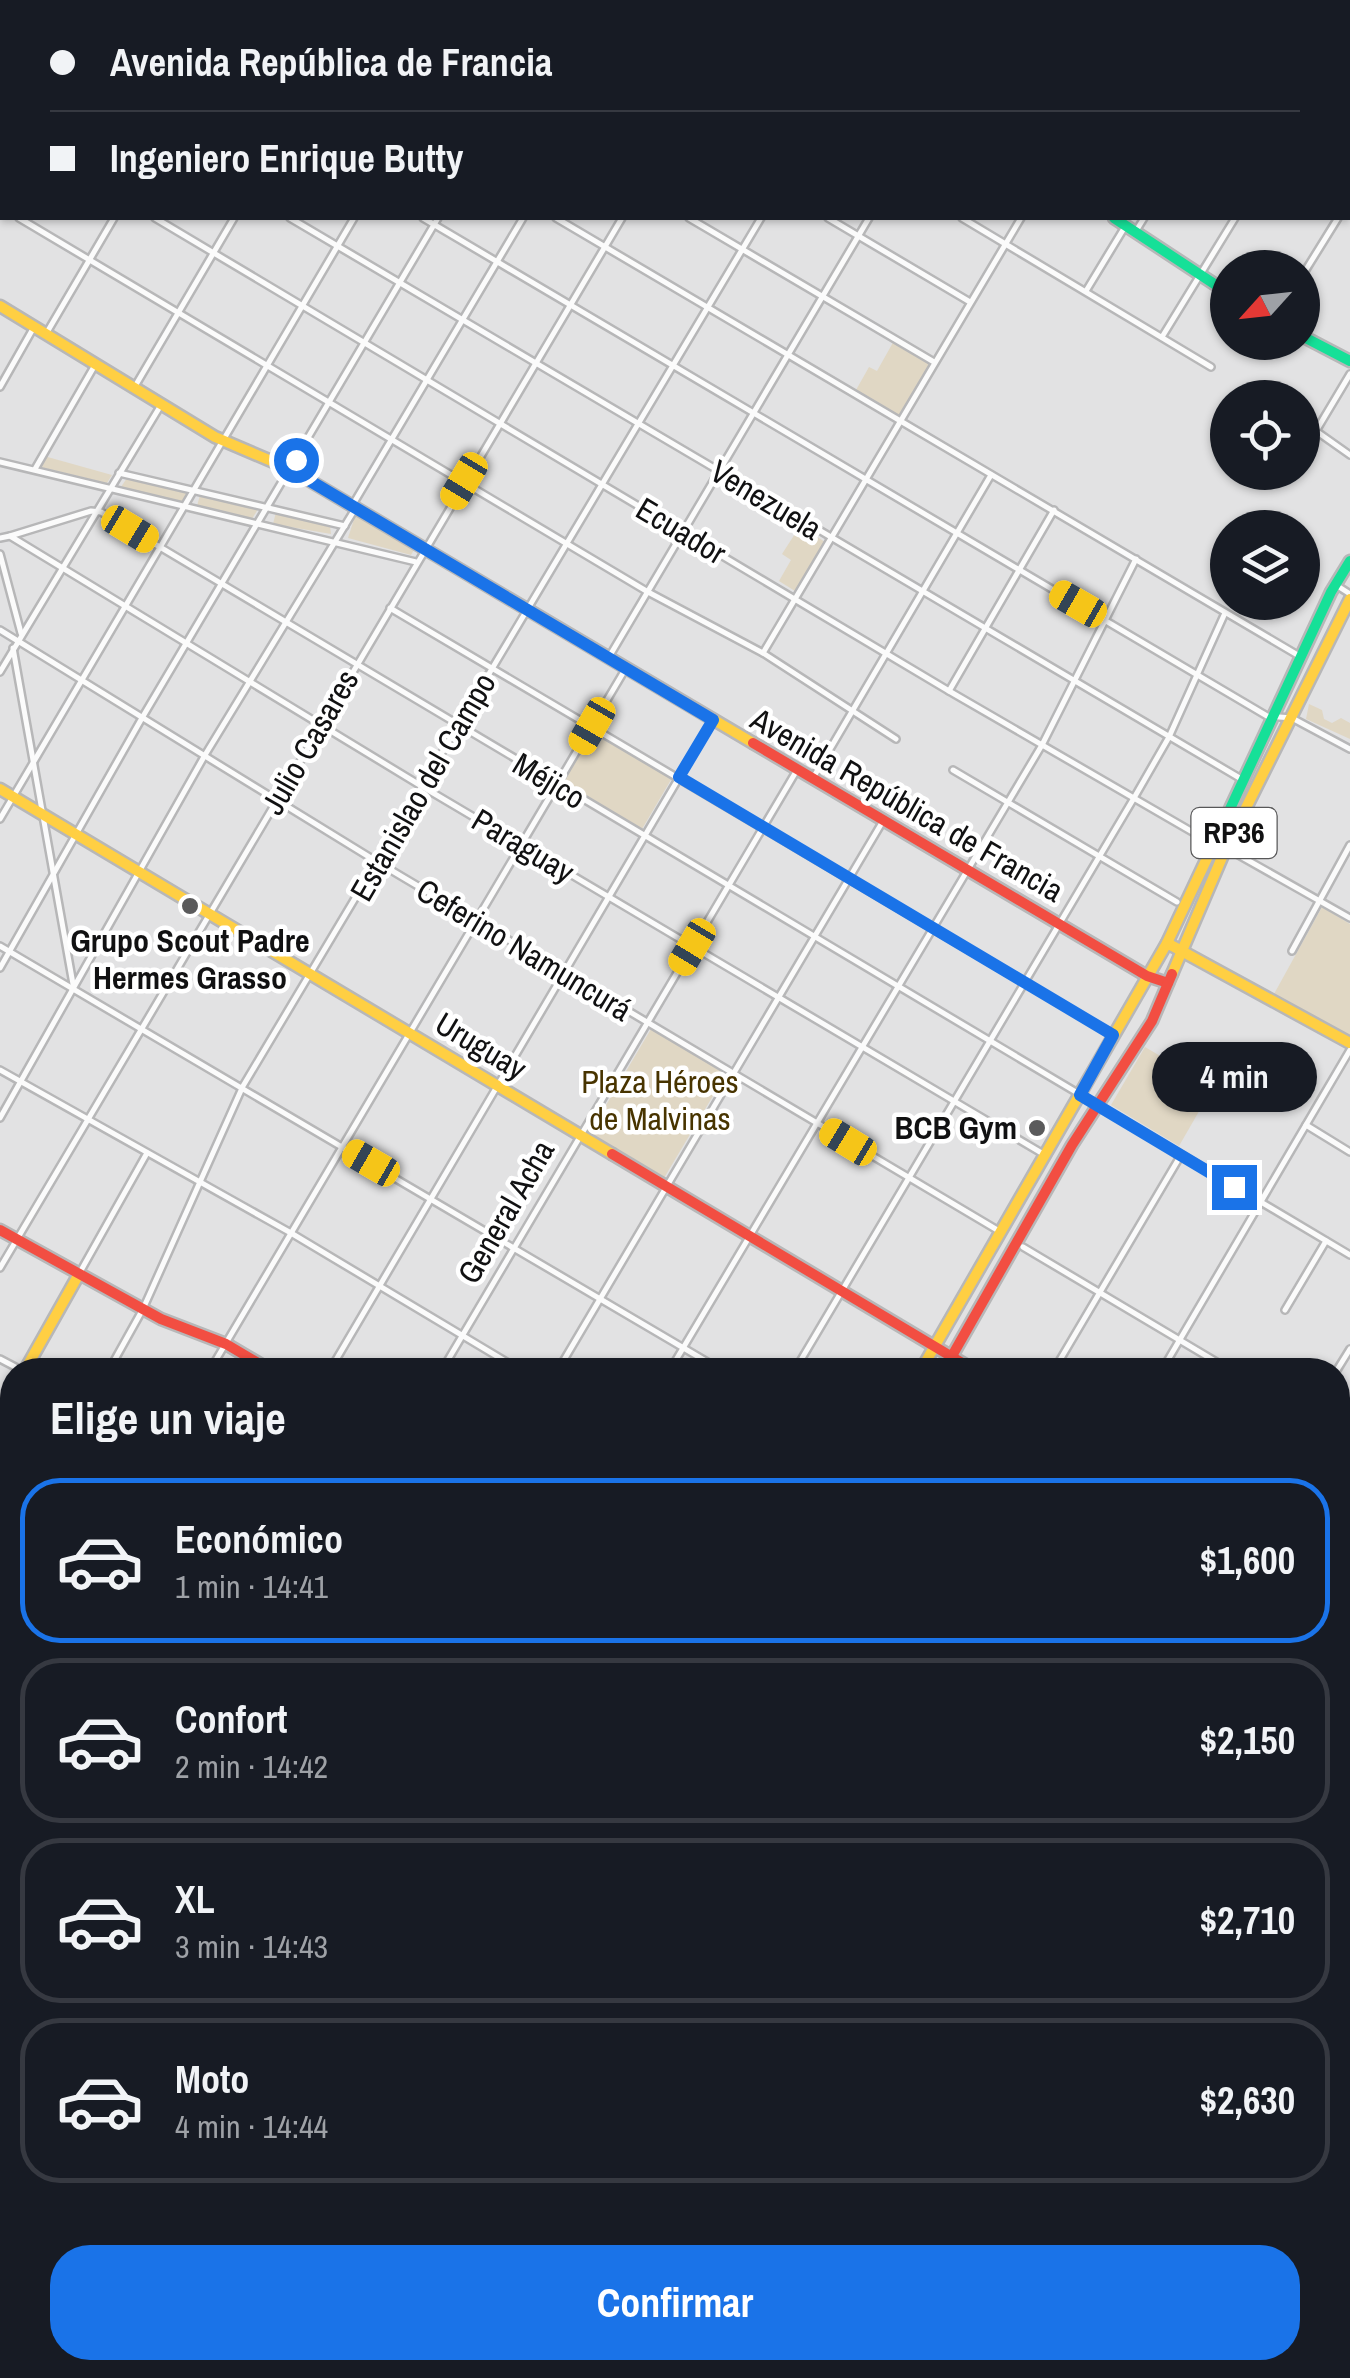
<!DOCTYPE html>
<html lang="es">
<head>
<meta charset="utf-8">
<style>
  body { margin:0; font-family:"Archivo Narrow",sans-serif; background:#20242c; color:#f1f3f6; height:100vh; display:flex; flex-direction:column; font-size:38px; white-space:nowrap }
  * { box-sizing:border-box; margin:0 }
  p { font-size:32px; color:#9ea1a6 }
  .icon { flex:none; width:55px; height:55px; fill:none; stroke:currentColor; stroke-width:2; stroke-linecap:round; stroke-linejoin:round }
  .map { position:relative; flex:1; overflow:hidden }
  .sheet { position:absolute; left:0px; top:1358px; width:1350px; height:1022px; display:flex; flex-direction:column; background:#171b24; border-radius:40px 40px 0 0; box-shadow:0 2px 8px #0004 }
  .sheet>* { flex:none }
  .hud { position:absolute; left:0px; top:0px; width:1350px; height:220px; box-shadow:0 2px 8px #0004; display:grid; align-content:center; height:220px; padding:0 50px; background:#171b24 }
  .needle { width:65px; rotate:243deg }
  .buttons { position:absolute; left:1210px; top:250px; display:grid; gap:20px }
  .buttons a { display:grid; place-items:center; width:110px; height:110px; border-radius:50%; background:#171b24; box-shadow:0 2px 8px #0004; font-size:50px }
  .end { position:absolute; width:45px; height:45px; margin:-22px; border:12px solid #1a73e8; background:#fff; box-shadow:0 0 0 5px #fff }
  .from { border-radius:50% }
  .bubble { position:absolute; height:70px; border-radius:35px; background:#171b24; box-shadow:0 2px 8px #0004; font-size:32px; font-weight:700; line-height:70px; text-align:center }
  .car { position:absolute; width:30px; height:60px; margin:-30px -15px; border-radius:12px; box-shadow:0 0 8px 2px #0007; background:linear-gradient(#f5c518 24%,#345 0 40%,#f5c518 0 76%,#345 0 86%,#f5c518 0) }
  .hud b { display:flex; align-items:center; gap:35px; height:95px; font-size:38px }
  .hud b+b { border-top:2px solid #363941 }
  .hud i { width:25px; height:25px; background:#f1f3f6 }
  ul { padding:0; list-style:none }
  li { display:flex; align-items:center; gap:30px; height:165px; margin:0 20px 15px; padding:0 30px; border:5px solid #363941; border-radius:40px }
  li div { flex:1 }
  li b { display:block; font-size:38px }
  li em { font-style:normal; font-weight:700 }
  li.on { border-color:#1a73e8 }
  li>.icon { width:90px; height:90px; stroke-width:1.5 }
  h2 { padding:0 50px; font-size:45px; line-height:120px }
  .button { display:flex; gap:20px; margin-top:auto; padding:20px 50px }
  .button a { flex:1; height:115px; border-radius:40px; background:#1a73e8; color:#fff; font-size:40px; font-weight:700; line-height:115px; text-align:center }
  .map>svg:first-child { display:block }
  .green { fill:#e0d7c4 }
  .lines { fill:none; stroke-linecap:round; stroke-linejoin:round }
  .street-casing { stroke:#b7b7b8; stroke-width:10 }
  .fast-casing { stroke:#b7b7b8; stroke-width:15 }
  .slow-casing { stroke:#b7b7b8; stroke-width:15 }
  .jam-casing { stroke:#b7b7b8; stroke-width:15 }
  .street { stroke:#fbfbfb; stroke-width:5 }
  .fast { stroke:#16e098; stroke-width:10 }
  .slow { stroke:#ffcf43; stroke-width:10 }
  .jam { stroke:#f24e42; stroke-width:10 }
  .route { stroke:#1a73e8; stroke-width:12 }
  .poi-dot { fill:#5a5a5b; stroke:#fff; stroke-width:4 }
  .labels { text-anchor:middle; stroke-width:9; stroke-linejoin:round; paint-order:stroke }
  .shield { fill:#fff; stroke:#585859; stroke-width:2.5 }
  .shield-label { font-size:30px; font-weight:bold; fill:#111112 }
  .street-label { font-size:32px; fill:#111112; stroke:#fff }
  .poi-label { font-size:32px; font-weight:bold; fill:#111112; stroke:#fff }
  .park-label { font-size:32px; fill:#483400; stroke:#fff }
</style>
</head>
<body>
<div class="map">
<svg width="1350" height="2378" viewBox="0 0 1350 2378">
  <rect width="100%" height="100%" fill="#e2e2e3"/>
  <g class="green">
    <polygon points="895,339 931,362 900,416 856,390 869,367 877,371"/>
    <polygon points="44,456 112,475 107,483 40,467"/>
    <polygon points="127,478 187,492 182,502 121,487"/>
    <polygon points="200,495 258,509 252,519 197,506"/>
    <polygon points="276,512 330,526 331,534 273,524"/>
    <polygon points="356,513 415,548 411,555 348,538"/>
    <polygon points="800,526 825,542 795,591 779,581 791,560 782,554"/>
    <polygon points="1309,704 1322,710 1324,719 1332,723 1341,718 1350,723 1350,739 1306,719"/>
    <polygon points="593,732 672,778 642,829 563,783"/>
    <polygon points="1322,907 1350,924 1350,1036 1274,994"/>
    <polygon points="651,1029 726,1074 664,1178 589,1134"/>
    <polygon points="1145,1047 1213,1087 1179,1146 1111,1105"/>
  </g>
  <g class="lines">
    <defs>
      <g id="street">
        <polyline points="57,0 61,2"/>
        <polyline points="188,0 192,2"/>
        <polyline points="322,0 327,2"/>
        <polyline points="459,0 463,2"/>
        <polyline points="593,0 597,2"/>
        <polyline points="933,0 937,2"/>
        <polyline points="1124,0 1129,2"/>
        <polyline points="0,2 1,0"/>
        <polyline points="120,2 121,0"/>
        <polyline points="241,2 242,0"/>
        <polyline points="361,2 363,0"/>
        <polyline points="483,2 485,0"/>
        <polyline points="566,2 568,0"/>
        <polyline points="652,2 653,0"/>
        <polyline points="748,2 749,0"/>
        <polyline points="896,2 897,0"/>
        <polyline points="1006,2 1008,0"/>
        <polyline points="1086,2 1088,0"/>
        <polyline points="1179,2 1180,0"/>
        <polyline points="1270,2 1271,0"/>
        <polyline points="1348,26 1350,22"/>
        <polyline points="0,47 2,48"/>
        <polyline points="0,125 2,126"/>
        <polyline points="1348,134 1350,136"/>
        <polyline points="1348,201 1350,197"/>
        <polyline points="0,209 2,204"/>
        <polyline points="19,218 648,592 763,653 896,739"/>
        <polyline points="155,218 949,691 1208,841"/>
        <polyline points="290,218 1243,780"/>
        <polyline points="423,218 1267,716 1292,718 1350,749"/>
        <polyline points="556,218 1301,657"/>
        <polyline points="689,218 934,362"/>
        <polyline points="828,218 970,302"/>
        <polyline points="962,218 1211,367"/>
        <polyline points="1136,231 1144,218"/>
        <polyline points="1302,276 1338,218"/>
        <polyline points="1086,291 1126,225"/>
        <polyline points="46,334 114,218"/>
        <polyline points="1162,337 1235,218"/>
        <polyline points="1350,374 1316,431 1350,455"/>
        <polyline points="0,387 34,327"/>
        <polyline points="134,388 234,218"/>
        <polyline points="0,462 416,562"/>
        <polyline points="35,469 95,365"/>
        <polyline points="119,473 345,526"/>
        <polyline points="352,506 523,218"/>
        <polyline points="10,536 91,511 101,512 1350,1255"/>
        <polyline points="0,538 10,536 423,787 1045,1155"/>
        <polyline points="0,554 21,633"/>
        <polyline points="1336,585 1350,594"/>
        <polyline points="390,608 1113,1035"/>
        <polyline points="0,630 379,863 999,1231"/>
        <polyline points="13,648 73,984"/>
        <polyline points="763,653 1021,218"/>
        <polyline points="609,657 869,218"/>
        <polyline points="0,672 161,405"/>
        <polyline points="949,691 1054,510"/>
        <polyline points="953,770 1177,902"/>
        <polyline points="813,778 991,475"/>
        <polyline points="0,819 354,218"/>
        <polyline points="1226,848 1350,918"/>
        <polyline points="0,946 721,1370"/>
        <polyline points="1292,951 1350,845"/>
        <polyline points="0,968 142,718 438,218"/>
        <polyline points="0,1070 291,1233 520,1370"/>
        <polyline points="0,1118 205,755 355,509"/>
        <polyline points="1306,1125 1350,1152"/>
        <polyline points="1023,1247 1230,1370"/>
        <polyline points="0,1268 622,218"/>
        <polyline points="79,1274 147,1153"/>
        <polyline points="1285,1310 1326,1241"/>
        <polyline points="0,1359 21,1370"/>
        <polyline points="109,1370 143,1309 243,1086 761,218"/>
        <polyline points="210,1370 626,668"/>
        <polyline points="330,1370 713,720"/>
        <polyline points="442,1370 797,770"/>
        <polyline points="558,1370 883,821"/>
        <polyline points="670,1370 1042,745 1136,559"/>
        <polyline points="795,1370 1134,798 1169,737 1225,613"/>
        <polyline points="1054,1370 1181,1155"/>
        <polyline points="1162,1370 1350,1050"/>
        <polyline points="1337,1370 1350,1349"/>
        <polyline points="1338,1434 1350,1442"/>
        <polyline points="0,1495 12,1503"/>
        <polyline points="1338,1518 1350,1497"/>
        <polyline points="0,1544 12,1525"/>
        <polyline points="0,1665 12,1673"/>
        <polyline points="1338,1666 1350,1645"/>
        <polyline points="0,1691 12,1672"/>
        <polyline points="1338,1736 1350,1743"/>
        <polyline points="0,1824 12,1804"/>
        <polyline points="1338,1915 1350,1923"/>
        <polyline points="0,1937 12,1945"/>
        <polyline points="0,2009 12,1989"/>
        <polyline points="1338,2027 1350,2035"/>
        <polyline points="0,2036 12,2044"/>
        <polyline points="1338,2222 1350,2234"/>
        <polyline points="0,2231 12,2239"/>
        <polyline points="1338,2287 1350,2274"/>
        <polyline points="1338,2324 1350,2336"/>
        <polyline points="0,2342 12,2321"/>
        <polyline points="244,2368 263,2378"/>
        <polyline points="422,2368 439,2378"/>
        <polyline points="608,2368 625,2378"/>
        <polyline points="687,2368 704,2378"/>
        <polyline points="1030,2368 1047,2378"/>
        <polyline points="1126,2368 1138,2378"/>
        <polyline points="1263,2368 1274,2378"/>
        <polyline points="135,2378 141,2368"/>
        <polyline points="238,2378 244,2368"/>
        <polyline points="493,2378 500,2368"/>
        <polyline points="635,2378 642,2368"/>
        <polyline points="751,2378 758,2368"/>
        <polyline points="1246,2378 1257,2368"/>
      </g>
      <g id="fast">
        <polyline points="1114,218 1228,293"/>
        <polyline points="1302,336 1350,361"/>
        <polyline points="1209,854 1331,592 1350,561"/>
        <polyline points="0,2141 12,2123"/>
        <polyline points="0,2314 12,2321"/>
        <polyline points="97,2368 116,2378"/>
        <polyline points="885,2368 902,2378"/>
        <polyline points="339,2378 346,2368"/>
        <polyline points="356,2378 362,2368"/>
        <polyline points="1082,2378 1093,2368"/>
      </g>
      <g id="slow">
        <polyline points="0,306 215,437 290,469 753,743"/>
        <polyline points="0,789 612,1154"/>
        <polyline points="1167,943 1350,1043"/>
        <polyline points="1172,974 1226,848 1350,599"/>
        <polyline points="25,1370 79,1274"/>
        <polyline points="921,1370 1167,943 1209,854"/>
        <polyline points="0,1409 12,1389"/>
        <polyline points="1338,2125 1350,2112"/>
        <polyline points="1338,2133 1350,2140"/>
      </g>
      <g id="jam">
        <polyline points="778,0 782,2"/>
        <polyline points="753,743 1147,976 1168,983"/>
        <polyline points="612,1154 974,1370"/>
        <polyline points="0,1230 161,1319 226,1344 270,1370"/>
        <polyline points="944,1370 1072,1145 1152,1021 1172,974"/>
        <polyline points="1338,1585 1350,1592"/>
        <polyline points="0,1832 12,1840"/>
      </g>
    </defs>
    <use href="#street" class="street-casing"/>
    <use href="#fast" class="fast-casing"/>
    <use href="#slow" class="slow-casing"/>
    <use href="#jam" class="jam-casing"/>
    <use href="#street" class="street"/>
    <use href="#fast" class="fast"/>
    <use href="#slow" class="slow"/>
    <use href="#jam" class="jam"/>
  </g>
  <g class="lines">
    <polyline class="route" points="296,460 290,469 713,720 679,777 1113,1035 1080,1095 1234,1187"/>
  </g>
  <g class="poi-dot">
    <circle cx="190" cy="906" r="10"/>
    <circle cx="1037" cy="1128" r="10"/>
  </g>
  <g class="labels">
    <rect class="shield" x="1191.5" y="808" width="85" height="50" rx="8"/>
    <g class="shield-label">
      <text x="1234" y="843">RP36</text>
    </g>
    <g class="street-label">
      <text transform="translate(766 500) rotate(31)" y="11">Venezuela</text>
      <text transform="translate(681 531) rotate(31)" y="11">Ecuador</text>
      <text transform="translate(310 742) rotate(-60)" y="11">Julio Casares</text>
      <text transform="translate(549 781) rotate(31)" y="11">Méjico</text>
      <text transform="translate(423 787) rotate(-60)" y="11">Estanislao del Campo</text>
      <text transform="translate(907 805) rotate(30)" y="11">Avenida República de Francia</text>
      <text transform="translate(523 846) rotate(31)" y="11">Paraguay</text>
      <text transform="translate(524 950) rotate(31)" y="11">Ceferino Namuncurá</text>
      <text transform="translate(481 1046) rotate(31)" y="11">Uruguay</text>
      <text transform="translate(506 1212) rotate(-60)" y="11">General Acha</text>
    </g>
    <g class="poi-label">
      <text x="190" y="952">Grupo Scout Padre<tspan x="190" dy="37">Hermes Grasso</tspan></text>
      <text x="1017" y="1139" text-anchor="end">BCB Gym</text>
    </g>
    <g class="park-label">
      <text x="660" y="1093">Plaza Héroes<tspan x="660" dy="37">de Malvinas</tspan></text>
    </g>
  </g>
</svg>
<div class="buttons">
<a><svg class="needle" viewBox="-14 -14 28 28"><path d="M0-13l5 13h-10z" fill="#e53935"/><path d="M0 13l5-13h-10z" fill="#9ea1a6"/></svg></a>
<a><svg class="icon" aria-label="locate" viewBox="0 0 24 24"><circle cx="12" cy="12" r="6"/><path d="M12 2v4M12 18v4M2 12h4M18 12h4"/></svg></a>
<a><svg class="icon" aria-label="layers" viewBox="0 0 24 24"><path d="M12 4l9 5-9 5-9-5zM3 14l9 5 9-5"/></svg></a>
</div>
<i class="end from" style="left:296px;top:460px"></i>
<i class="end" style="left:1234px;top:1187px"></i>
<div class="bubble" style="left:1152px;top:1042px;width:165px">4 min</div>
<i class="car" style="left:464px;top:481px;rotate:211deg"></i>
<i class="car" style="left:130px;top:529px;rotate:121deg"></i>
<i class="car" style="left:1078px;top:604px;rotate:300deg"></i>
<i class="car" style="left:592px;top:726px;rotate:210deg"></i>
<i class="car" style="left:692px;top:947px;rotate:211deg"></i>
<i class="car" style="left:848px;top:1142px;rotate:301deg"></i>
<i class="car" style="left:371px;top:1163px;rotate:300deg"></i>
<div class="hud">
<b><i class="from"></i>Avenida República de Francia</b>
<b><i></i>Ingeniero Enrique Butty</b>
</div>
<section class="sheet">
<h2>Elige un viaje</h2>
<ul>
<li class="on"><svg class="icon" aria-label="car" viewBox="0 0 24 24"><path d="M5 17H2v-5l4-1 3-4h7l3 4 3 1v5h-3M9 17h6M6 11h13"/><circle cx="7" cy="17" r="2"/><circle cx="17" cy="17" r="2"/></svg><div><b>Económico</b><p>1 min · 14:41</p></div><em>$1,600</em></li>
<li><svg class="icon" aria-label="car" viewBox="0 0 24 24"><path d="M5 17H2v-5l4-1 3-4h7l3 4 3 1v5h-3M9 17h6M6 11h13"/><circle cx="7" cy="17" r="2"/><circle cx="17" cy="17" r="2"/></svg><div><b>Confort</b><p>2 min · 14:42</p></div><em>$2,150</em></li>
<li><svg class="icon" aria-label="car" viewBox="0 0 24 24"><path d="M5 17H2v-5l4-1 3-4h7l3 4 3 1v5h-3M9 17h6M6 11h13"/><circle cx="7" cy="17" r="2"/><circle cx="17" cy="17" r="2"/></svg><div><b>XL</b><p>3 min · 14:43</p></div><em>$2,710</em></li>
<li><svg class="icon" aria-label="car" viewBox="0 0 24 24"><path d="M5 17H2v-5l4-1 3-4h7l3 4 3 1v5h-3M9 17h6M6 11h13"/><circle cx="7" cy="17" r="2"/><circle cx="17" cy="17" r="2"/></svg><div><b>Moto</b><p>4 min · 14:44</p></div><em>$2,630</em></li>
</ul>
<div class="button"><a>Confirmar</a></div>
</section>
</div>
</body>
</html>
